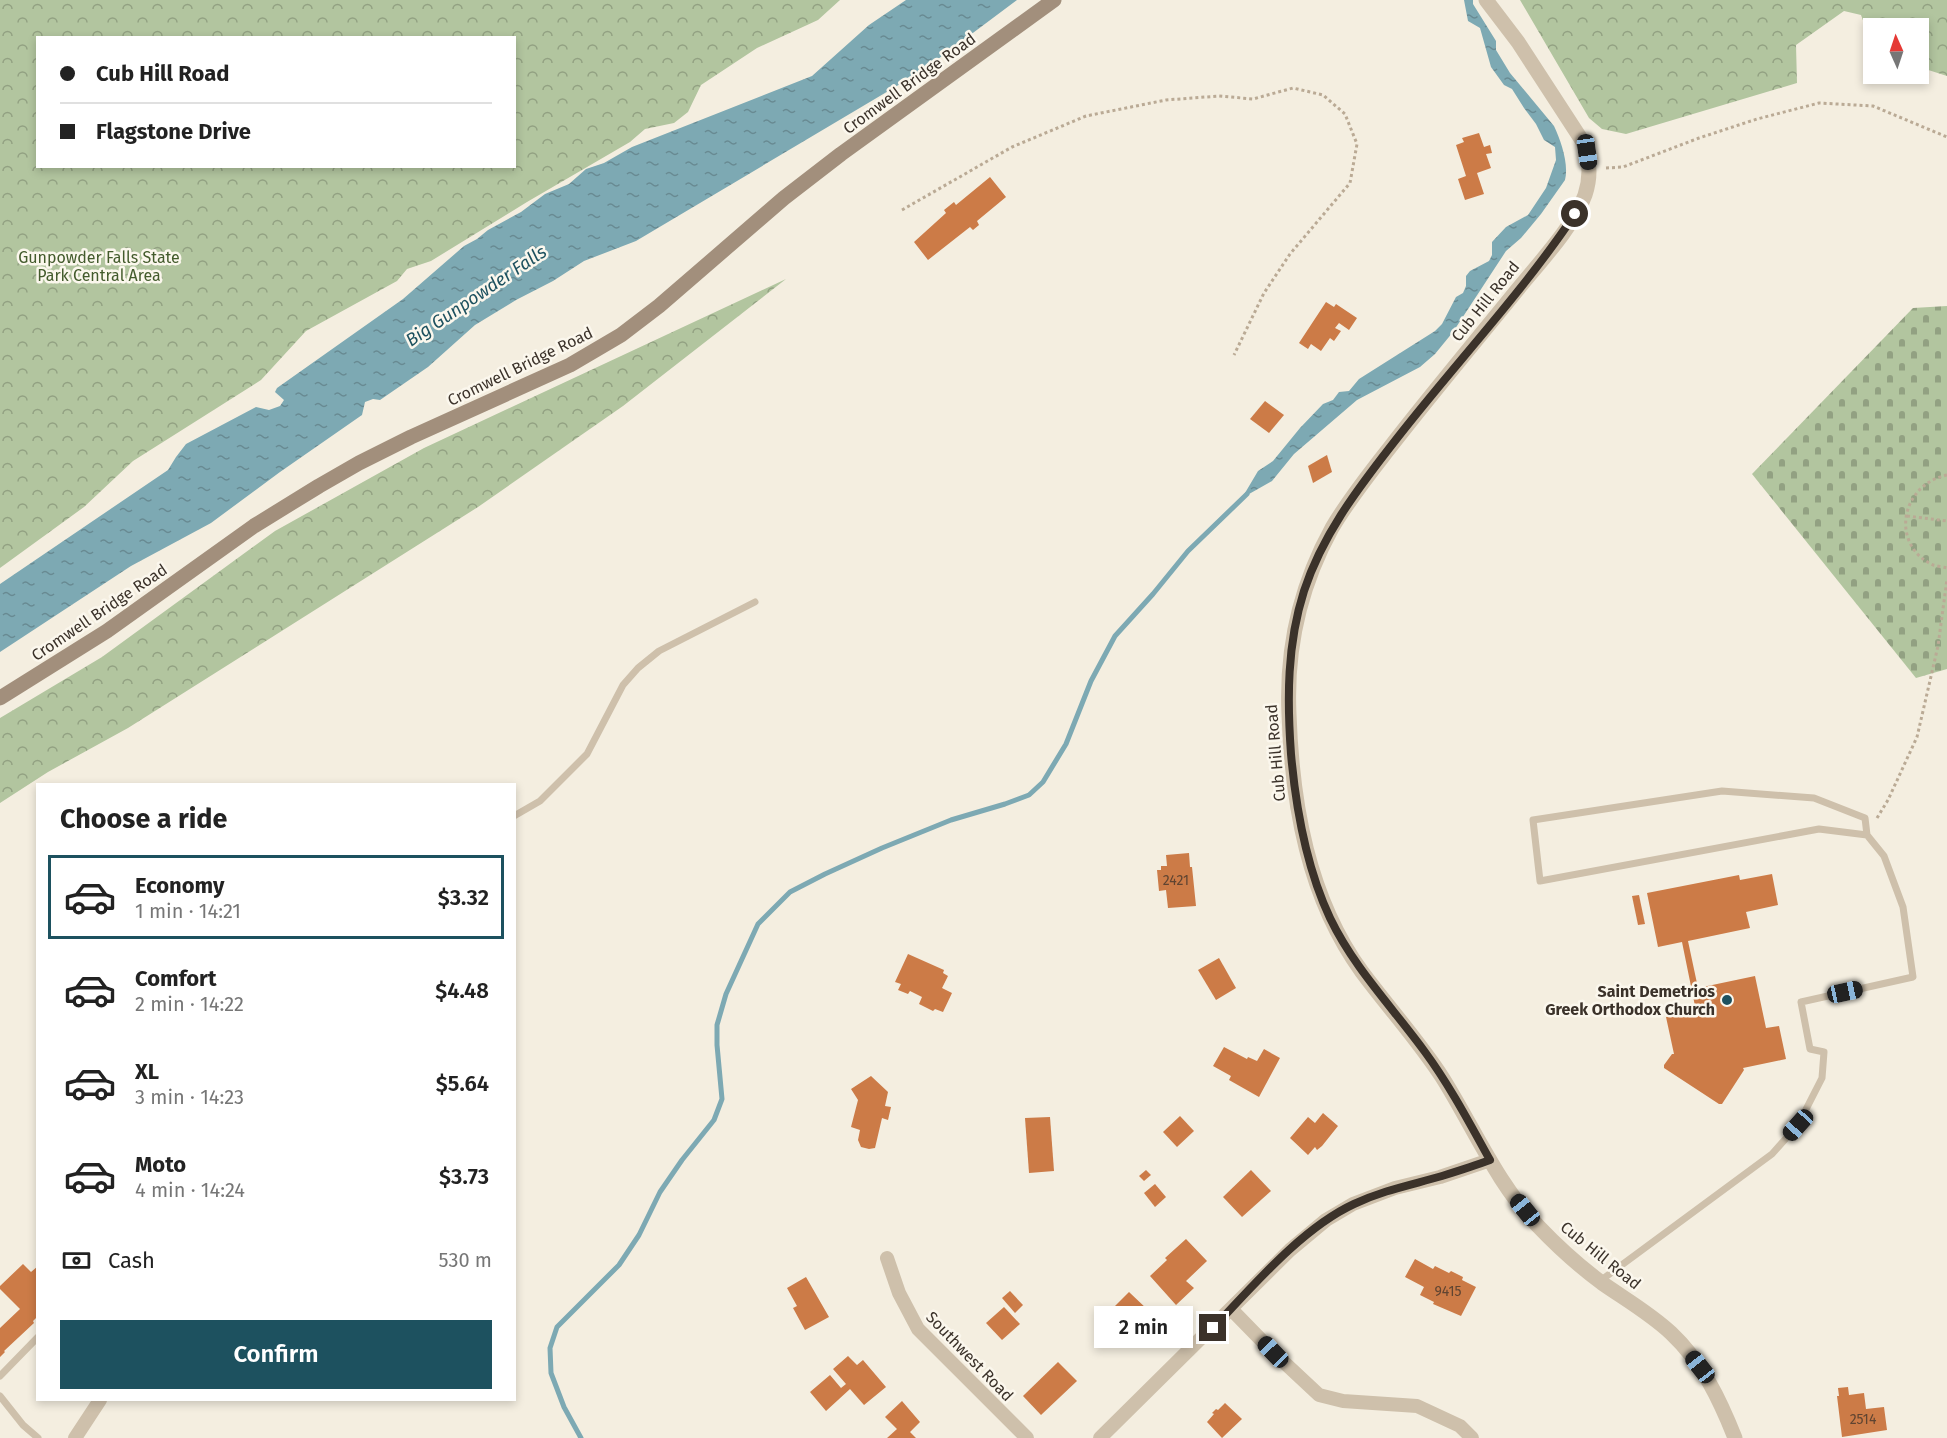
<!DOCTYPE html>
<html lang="en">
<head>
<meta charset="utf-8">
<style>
  body { margin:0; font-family:"Fira Sans",sans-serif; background:#f6f6f6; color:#222; height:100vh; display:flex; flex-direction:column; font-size:22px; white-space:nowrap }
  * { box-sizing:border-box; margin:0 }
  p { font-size:20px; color:#767676 }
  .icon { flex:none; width:33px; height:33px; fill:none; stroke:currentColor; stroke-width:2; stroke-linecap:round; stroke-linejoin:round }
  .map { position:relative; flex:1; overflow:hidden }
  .panel { position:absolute; left:36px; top:783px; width:480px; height:618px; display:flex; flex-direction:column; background:#fff; border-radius:0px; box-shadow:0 3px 9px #0003 }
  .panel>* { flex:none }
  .banner { position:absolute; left:36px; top:36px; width:480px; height:132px; border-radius:0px; box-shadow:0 3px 9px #0003; display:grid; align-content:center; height:132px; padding:0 24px; background:#fff }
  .needle { width:39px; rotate:357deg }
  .fabs { position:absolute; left:1863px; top:18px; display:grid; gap:12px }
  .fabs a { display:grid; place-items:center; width:66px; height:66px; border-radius:0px; background:#fff; box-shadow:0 3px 9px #0003; font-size:30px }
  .end { position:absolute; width:27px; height:27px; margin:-14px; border:8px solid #3b322a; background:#fff; box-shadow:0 0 0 3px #fff }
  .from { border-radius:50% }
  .bubble { position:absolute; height:42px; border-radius:0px; background:#fff; box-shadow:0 3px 9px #0003; font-size:20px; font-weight:600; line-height:42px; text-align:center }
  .car { position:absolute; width:18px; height:36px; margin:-18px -9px; border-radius:8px; box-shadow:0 0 4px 2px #0007; background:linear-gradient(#222 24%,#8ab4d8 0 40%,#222 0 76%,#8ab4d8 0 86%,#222 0) }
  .banner b { display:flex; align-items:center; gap:21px; height:57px; font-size:22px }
  .banner b+b { border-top:2px solid #e0e0e0 }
  .banner i { width:15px; height:15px; background:#222 }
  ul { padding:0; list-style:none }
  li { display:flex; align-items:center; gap:18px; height:84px; margin:0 12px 9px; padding:0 12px; border:3px solid transparent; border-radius:0px }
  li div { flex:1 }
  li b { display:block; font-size:22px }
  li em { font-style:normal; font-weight:600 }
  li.selected { border-color:#1d515f }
  li>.icon { width:54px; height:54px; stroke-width:1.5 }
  h2 { padding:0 24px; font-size:27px; line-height:72px }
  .pay { display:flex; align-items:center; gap:15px; height:66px; padding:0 24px; font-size:22px }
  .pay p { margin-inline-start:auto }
  .primary-button { display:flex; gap:12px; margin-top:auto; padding:12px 24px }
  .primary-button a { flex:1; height:69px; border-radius:0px; background:#1d515f; color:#fff; font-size:24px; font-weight:600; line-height:69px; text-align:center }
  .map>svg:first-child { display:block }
  .forest { fill:url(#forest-crowns); fill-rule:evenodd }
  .cemetery { fill:url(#cemetery-stones) }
  .water { fill:url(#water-ripples) }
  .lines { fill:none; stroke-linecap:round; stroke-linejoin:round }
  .stream { stroke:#7da9b3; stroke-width:5 }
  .building { fill:#cc7b47 }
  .path { stroke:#baaa95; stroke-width:3; stroke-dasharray:3 3; stroke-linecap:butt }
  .service { stroke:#cec0ab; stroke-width:7 }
  .minor { stroke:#cec0ab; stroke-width:14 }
  .tertiary { stroke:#cec0ab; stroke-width:15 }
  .secondary { stroke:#a28f7c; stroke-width:15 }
  .route { stroke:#3b322a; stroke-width:8 }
  .poi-dot { fill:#1d515f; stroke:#fbf7ed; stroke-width:2 }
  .labels { text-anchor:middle; stroke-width:5; stroke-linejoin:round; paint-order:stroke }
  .number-label { font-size:14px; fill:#5f4431 }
  .street-label { font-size:16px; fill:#3b322a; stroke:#fbf7ed }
  .park-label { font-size:16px; fill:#435b2c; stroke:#fbf7ed }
  .poi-label { font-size:16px; font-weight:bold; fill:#3b322a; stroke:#fbf7ed; text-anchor:end }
  .water-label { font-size:18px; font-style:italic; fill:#1d515f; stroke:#fbf7ed }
</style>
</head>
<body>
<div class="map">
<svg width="1947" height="1438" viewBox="0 0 1947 1438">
  <defs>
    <pattern id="forest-crowns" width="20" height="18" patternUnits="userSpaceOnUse" patternTransform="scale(1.5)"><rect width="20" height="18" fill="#b2c59f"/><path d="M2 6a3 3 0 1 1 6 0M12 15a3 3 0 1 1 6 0" fill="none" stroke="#92a182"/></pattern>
    <pattern id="cemetery-stones" width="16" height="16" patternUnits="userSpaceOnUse" patternTransform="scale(1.5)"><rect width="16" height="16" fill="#b2c59f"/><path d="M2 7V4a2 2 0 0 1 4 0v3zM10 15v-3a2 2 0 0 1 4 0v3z" fill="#92a182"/></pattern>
    <pattern id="water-ripples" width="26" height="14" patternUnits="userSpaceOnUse" patternTransform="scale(1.5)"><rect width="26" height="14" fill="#7da9b3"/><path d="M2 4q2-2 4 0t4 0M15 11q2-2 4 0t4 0" fill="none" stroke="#688a92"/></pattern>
  </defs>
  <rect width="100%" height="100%" fill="#f4eee0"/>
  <g class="forest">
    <path d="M 0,0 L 840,0 L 818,20 L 757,48 L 701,85 L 688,112 L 674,123 L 645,129 L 630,142 L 527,202 L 431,261 L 407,269 L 397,281 L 306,331 L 261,380 L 133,461 L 84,507 L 0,568 ZM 38,38 L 514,38 L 514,166 L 38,166 Z"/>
    <polygon points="1520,0 1947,0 1947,76 1919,67 1918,28 1874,28 1873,48 1861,15 1844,11 1796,45 1797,83 1626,134 1602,129 1589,118"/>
    <polygon points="786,279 623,406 478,507 128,728 48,772 0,803 0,718 102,657 275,531 424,448"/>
  </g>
  <polygon class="cemetery" points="1947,306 1947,669 1916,678 1752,474 1913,308"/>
  <g class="water">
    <polygon points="906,0 1017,0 922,71 636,241 584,261 553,281 516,300 475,325 428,367 380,400 373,399 365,402 362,415 280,472 211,523 131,566 0,652 0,584 168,470 176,457 186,444 256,407 269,410 280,406 284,400 275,392 277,388 403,299 464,246 477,239 488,230 521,212 545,194 569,184 586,169 604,163 632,147 812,76 869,25"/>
    <path d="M 1464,0 L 1473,0 L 1473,4 L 1496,41 L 1496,50 L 1510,73 L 1554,126 C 1561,141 1569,164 1565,180 L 1541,214 L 1521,238 L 1506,251 L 1453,332 L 1435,354 L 1420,367 L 1357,400 L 1294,454 L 1272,481 L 1242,498 L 1258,471 L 1273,461 L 1300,428 L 1323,404 L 1333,400 L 1339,392 L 1349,391 L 1359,379 L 1435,331 L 1442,324 L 1456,297 L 1463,293 L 1466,286 L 1466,276 L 1470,271 L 1489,261 L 1492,255 L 1492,242 L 1506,227 L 1528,215 L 1546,188 L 1556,160 L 1555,147 L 1544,140 L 1536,124 L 1524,108 L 1512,89 L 1504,85 L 1491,67 L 1480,28 L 1468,21 Z"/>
  </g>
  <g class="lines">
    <polyline class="stream" points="581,1438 564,1407 551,1373 550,1348 557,1327 619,1265 639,1235 660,1192 682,1160 714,1120 722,1099 717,1045 717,1025 726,994 758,924 790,892 825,874 882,848 951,820 1005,804 1029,795 1043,782 1066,744 1091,681 1115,636 1153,594 1188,551 1247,494"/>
  </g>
  <g class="building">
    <polygon points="1479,133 1484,147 1490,145 1492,153 1486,154 1491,168 1477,173 1484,194 1465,200 1458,179 1466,176 1456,145 1464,142 1462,138"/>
    <polygon points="990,177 1006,197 977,221 979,225 973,230 970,227 928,260 914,242 946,213 944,210 954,202 956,205"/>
    <polygon points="1326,302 1334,307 1336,304 1357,318 1349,330 1339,323 1335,328 1341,331 1334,341 1330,338 1321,351 1311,344 1308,349 1299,343"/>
    <polygon points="1265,401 1284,415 1269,433 1250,419"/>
    <polygon points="1327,455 1332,472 1313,483 1308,466"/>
    <polygon points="1189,853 1190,867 1192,867 1196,906 1168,908 1166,890 1159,891 1157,870 1161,870 1161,866 1167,866 1166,855"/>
    <polygon points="1772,874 1778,905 1746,912 1750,928 1688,941 1698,988 1755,976 1766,1028 1779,1026 1786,1059 1743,1068 1744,1070 1722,1104 1719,1104 1664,1068 1664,1065 1672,1054 1674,1054 1666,1017 1696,1011 1682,942 1658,947 1647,893 1739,875 1740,880"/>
    <polygon points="1639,895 1645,924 1638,925 1632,896"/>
    <polygon points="908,954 944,970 943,973 948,976 942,988 952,993 943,1012 935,1009 933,1011 919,1004 922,997 910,991 908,994 898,990 901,984 895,982"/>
    <polygon points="1219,958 1236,988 1216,1000 1198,970"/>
    <polygon points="1224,1047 1247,1059 1248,1057 1257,1061 1264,1049 1280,1058 1259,1097 1229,1080 1231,1076 1213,1066"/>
    <polygon points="871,1076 888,1092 885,1106 891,1107 888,1120 882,1118 875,1148 869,1149 861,1147 858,1140 860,1130 851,1127 858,1100 851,1089"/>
    <polygon points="1323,1113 1338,1126 1322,1146 1317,1150 1315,1147 1308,1155 1290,1138 1308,1117 1315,1123"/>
    <polygon points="1180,1116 1194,1131 1177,1147 1163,1132"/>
    <polygon points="1050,1117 1054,1171 1029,1173 1025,1118"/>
    <polygon points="1146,1170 1151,1175 1144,1181 1139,1176"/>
    <polygon points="1251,1170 1271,1191 1242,1217 1223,1197"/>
    <polygon points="1155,1184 1166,1197 1155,1207 1144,1193"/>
    <polygon points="1186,1239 1207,1261 1186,1281 1194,1288 1176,1305 1150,1276 1167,1260 1165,1258"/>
    <polygon points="1415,1259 1433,1269 1435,1266 1449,1273 1451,1271 1463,1277 1462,1280 1476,1287 1461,1316 1433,1304 1434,1302 1420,1295 1424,1287 1405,1277"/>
    <polygon points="23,1264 31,1272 38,1266 38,1316 33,1321 34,1323 4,1351 5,1352 0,1357 0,1328 20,1309 0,1289 0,1286"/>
    <polygon points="806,1277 829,1317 805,1330 793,1308 797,1306 787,1288"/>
    <polygon points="1010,1291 1023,1305 1015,1313 1002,1298"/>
    <polygon points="1129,1292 1148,1310 1121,1338 1119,1336 1112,1345 1094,1327 1104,1317 1102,1316 1106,1312 1108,1313"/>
    <polygon points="1004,1307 1020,1324 1002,1340 986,1323"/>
    <polygon points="848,1356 857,1365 863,1360 886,1387 864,1405 850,1389 826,1411 810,1392 830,1375 841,1388 846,1384 833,1369"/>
    <polygon points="1058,1362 1077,1381 1041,1415 1023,1396"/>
    <polygon points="1848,1387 1849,1395 1864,1393 1866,1409 1884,1407 1887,1430 1842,1437 1837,1396 1839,1396 1838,1388"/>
    <polygon points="902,1401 920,1422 910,1432 916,1438 887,1438 897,1429 885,1417"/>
    <polygon points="1225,1403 1242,1419 1222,1438 1207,1422 1214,1414 1212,1413 1216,1409 1218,1410"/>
  </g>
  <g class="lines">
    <g class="path">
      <polyline points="1606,168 1623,167 1699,138 1757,119 1819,103 1873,106 1947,137"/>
      <polyline points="902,210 1012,147 1086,116 1166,100 1219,96 1253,99 1293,88 1323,95 1345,114 1357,144 1350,183 1290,254 1264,293 1234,355"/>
      <path d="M 1947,475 C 1900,485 1890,545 1933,565 C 1937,566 1943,567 1947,568"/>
      <polyline points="1907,516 1947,521"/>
      <polyline points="1877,818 1888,800 1917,737 1938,646 1947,579"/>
    </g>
    <g class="service">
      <polyline points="514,816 540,801 587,754 623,685 638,668 659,651 755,602"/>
      <polyline points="1600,1281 1772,1154 1798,1125 1822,1078 1824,1052 1810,1049 1801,1002 1913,977 1903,907 1884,856 1867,835 1819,829 1540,881 1533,820 1722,791 1814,798 1865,818 1867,835"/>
      <polyline points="0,1376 38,1337"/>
      <polyline points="0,1396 23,1425 38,1438"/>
    </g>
    <g class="minor">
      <polyline points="887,1258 899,1293 918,1329 1027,1438"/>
      <polyline points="1231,1309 1273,1352 1319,1395 1343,1401 1417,1406 1460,1426 1472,1438"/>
      <polyline points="75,1438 100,1400"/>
      <polyline points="1100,1438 1290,1250 1326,1220 1353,1204 1395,1188 1440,1177 1490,1160"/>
    </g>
    <path class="tertiary" d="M 1486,0 L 1518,42 L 1583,142 C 1590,159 1591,177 1585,195 C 1574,226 1539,263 1518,289 C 1475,342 1432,393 1391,446 C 1370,473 1349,499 1332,528 C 1300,586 1286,649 1289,714 C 1292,804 1308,898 1362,972 C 1388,1007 1418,1040 1442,1077 C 1473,1126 1497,1184 1538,1226 C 1558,1247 1579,1266 1602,1283 C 1625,1299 1651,1314 1671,1333 C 1702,1362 1720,1400 1735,1438"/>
    <polyline class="secondary" points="0,698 107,631 254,526 319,486 359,463 411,437 570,365 621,335 659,306 784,198 841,154 1054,0"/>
  </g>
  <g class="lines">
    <path class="route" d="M 1213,1328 C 1253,1286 1302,1228 1354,1204 C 1384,1190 1411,1185 1442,1176 C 1458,1171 1474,1166 1490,1160 C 1470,1124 1450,1086 1425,1052 C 1393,1008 1354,968 1330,918 C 1306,867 1296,810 1291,754 C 1287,699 1287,644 1304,591 C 1322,536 1356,491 1391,446 C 1451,368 1520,296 1575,214"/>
  </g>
  <circle class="poi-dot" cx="1727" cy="1000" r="6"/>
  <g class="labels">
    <g class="number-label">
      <text x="1176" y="885">2421</text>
      <text x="1448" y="1296">9415</text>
      <text x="1863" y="1424">2514</text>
    </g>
    <g class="street-label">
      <text transform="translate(909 83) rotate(-36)" y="6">Cromwell Bridge Road</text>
      <text transform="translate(1485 301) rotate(-51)" y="6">Cub Hill Road</text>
      <text transform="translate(520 366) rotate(-26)" y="6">Cromwell Bridge Road</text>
      <text transform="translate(99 612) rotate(-34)" y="6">Cromwell Bridge Road</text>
      <text transform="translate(1275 753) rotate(-95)" y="6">Cub Hill Road</text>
      <text transform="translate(1601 1255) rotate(39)" y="6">Cub Hill Road</text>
      <text transform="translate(970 1356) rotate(46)" y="6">Southwest Road</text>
    </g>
    <g class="park-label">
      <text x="99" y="263">Gunpowder Falls State<tspan x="99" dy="18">Park Central Area</tspan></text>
    </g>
    <g class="poi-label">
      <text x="1715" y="997">Saint Demetrios<tspan x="1715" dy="18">Greek Orthodox Church</tspan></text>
    </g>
    <g class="water-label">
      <text transform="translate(476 296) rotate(-34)" y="6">Big Gunpowder Falls</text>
    </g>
  </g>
</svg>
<div class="fabs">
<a><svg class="needle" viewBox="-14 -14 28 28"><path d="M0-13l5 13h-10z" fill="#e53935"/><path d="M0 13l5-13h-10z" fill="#767676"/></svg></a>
</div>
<i class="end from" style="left:1575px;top:214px"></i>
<i class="end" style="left:1213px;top:1328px"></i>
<div class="bubble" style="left:1094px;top:1306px;width:99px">2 min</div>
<i class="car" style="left:1587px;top:152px;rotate:172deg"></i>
<i class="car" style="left:1845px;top:992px;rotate:78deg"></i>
<i class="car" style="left:1798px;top:1125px;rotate:222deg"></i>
<i class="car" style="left:1525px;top:1210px;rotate:321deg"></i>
<i class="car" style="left:1273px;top:1352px;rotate:316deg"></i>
<i class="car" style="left:1700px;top:1367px;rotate:322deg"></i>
<div class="banner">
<b><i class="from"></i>Cub Hill Road</b>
<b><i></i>Flagstone Drive</b>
</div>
<section class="panel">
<h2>Choose a ride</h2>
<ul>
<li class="selected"><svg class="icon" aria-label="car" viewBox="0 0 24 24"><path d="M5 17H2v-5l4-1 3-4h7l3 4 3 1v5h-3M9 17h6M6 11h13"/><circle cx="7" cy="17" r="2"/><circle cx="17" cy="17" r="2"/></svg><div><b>Economy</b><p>1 min · 14:21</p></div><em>$3.32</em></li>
<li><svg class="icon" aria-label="car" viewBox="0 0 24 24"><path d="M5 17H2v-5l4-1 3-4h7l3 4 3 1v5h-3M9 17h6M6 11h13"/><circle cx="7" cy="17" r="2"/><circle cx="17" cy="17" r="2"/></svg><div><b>Comfort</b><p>2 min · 14:22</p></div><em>$4.48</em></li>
<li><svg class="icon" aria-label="car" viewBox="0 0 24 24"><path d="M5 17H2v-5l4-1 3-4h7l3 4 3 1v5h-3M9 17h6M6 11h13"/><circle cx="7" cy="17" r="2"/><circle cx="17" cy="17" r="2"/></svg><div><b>XL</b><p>3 min · 14:23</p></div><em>$5.64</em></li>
<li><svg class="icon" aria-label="car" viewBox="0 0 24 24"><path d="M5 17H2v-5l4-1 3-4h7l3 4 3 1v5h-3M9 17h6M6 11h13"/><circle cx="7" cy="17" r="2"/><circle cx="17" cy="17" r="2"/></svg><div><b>Moto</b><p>4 min · 14:24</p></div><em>$3.73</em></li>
</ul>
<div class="pay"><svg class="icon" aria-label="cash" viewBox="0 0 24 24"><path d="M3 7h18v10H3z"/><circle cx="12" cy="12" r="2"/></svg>Cash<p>530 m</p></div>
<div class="primary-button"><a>Confirm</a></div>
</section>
</div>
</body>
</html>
